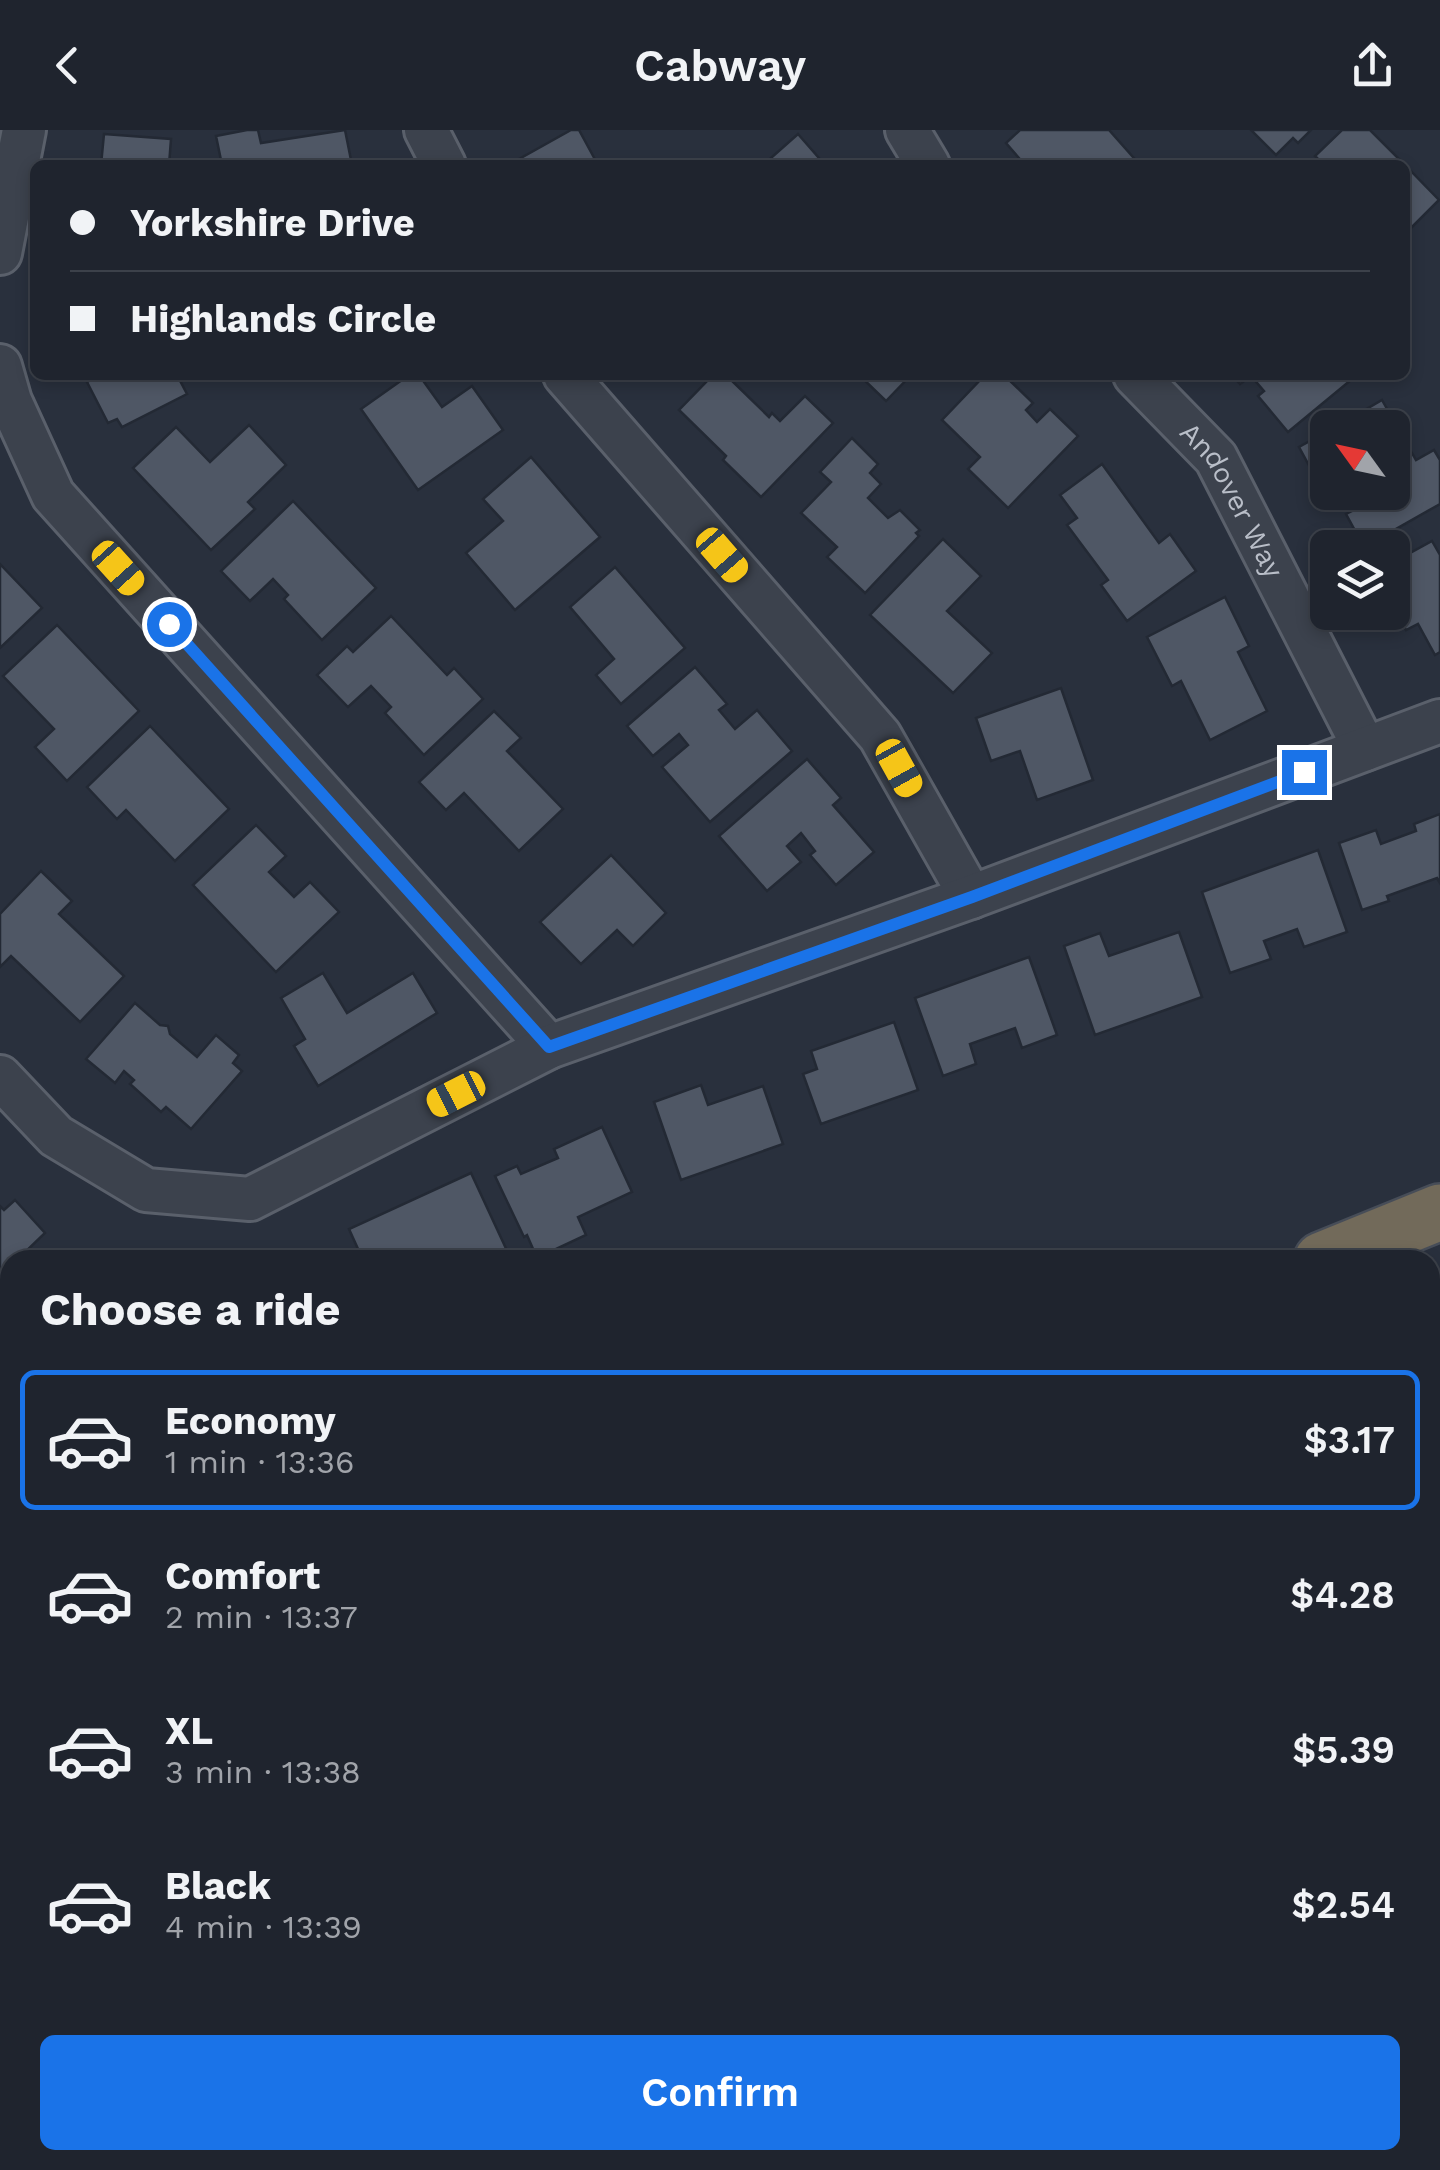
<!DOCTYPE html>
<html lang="en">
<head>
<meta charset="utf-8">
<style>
  body { margin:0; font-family:"Work Sans",sans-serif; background:#2c303a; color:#f1f3f6; height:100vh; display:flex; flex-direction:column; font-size:38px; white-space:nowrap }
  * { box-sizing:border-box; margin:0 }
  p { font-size:32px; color:#a1a4aa }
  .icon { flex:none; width:55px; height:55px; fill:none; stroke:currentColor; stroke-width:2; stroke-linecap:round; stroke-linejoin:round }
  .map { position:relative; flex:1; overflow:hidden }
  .drawer { position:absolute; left:0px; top:1120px; width:1440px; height:920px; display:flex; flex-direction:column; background:#1f242e; border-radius:30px 30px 0 0; box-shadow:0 5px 15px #0003,0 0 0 2px #3c414a }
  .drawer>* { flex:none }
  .guide { position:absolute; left:30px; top:30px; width:1380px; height:220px; border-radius:15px; box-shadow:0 5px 15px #0003,0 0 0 2px #3c414a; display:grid; align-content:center; height:220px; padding:0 40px; background:#1f242e }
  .needle { width:65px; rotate:303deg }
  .fabs { position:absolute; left:1310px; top:280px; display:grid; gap:20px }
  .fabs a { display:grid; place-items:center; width:100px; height:100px; border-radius:15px; background:#1f242e; box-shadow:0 5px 15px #0003,0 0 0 2px #3c414a; font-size:50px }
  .end { position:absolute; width:45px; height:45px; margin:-22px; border:12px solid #1a73e8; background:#fff; box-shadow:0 0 0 5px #fff }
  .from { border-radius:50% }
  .car { position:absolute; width:30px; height:60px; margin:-30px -15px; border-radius:12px; box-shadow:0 0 8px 2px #0007; background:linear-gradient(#f5c518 24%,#345 0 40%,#f5c518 0 76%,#345 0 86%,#f5c518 0) }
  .guide b { display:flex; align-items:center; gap:35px; height:95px; font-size:38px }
  .guide b+b { border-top:2px solid #3c414a }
  .guide i { width:25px; height:25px; background:#f1f3f6 }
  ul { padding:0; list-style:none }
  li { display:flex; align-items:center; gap:30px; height:140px; margin:0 20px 15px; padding:0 20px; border:5px solid transparent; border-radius:15px }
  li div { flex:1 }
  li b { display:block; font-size:38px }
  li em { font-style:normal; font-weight:600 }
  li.on { border-color:#1a73e8 }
  li>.icon { width:90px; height:90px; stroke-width:1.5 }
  h2 { padding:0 40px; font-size:45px; line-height:120px }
  .cta { display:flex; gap:20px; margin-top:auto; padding:20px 40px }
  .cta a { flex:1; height:115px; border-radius:15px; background:#1a73e8; color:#fff; font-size:40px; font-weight:600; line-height:115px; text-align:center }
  header { display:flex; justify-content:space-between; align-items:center; height:130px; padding:0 40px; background:#1f242e; font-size:45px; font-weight:600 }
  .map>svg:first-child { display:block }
  .green { fill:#2c3d3f }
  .building { fill:#4f5765; stroke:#232934; stroke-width:2.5 }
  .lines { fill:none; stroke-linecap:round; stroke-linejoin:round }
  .service-casing { stroke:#5a606b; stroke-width:25 }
  .minor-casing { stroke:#5a606b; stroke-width:48 }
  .motorway-casing { stroke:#474d58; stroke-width:60 }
  .path { stroke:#4b5a5d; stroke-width:6; stroke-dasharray:8 8; stroke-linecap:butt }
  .service { stroke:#3c424d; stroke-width:20 }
  .minor { stroke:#3c424d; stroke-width:42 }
  .motorway { stroke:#726a5a; stroke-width:55 }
  .route { stroke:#1a73e8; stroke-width:12 }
  .labels { text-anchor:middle; stroke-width:10; stroke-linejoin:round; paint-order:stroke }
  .street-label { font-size:28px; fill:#b9bec8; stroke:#212732 }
</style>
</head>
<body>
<header><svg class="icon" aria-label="back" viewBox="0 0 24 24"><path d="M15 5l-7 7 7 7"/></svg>Cabway<svg class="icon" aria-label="share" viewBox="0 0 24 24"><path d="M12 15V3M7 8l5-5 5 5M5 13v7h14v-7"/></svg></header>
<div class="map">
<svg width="1440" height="2040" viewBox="0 0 1440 2040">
  <rect width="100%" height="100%" fill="#29303d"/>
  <polygon class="green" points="10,1944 10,2030 571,2030 576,2040 0,2040 0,1949"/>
  <g class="building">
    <polygon points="247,0 258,0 261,13 345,0 352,35 222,35 216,6"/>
    <polygon points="571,0 579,0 598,35 513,35 512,33"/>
    <polygon points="1020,0 1109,0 1140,35 1025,35 1006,13"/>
    <polygon points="1251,0 1311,0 1298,13 1293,8 1276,25"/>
    <polygon points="1342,0 1370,0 1405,35 1324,35 1315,26"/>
    <polygon points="104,4 171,9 169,35 101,35"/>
    <polygon points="798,4 825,35 763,35"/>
    <polygon points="1405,35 1439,70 1405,104"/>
    <polygon points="101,245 177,245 187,264 122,297 117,289 108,293 87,252"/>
    <polygon points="409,245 419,245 442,277 472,256 503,300 418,360 361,279"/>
    <polygon points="713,245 726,245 769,287 772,283 780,291 805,266 833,293 761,367 723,330 726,326 679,280"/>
    <polygon points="859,245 911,245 886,271"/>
    <polygon points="985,245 1004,245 1033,273 1026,280 1037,292 1050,279 1078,306 1008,378 968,339 980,327 942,290"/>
    <polygon points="1232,245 1357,245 1288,302 1258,266 1264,261 1251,246 1240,254"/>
    <polygon points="1382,270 1416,330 1434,320 1440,330 1440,374 1364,417 1346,384 1358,378 1349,362 1392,362 1392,298 1334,298"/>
    <polygon points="249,295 286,335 248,372 255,379 211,420 133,338 176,297 210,332"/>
    <polygon points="1328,301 1330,362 1325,365 1299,317"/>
    <polygon points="852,308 878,334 870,343 881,354 868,368 888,388 900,380 920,400 916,403 919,406 865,463 827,427 837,417 801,383 831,352 820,342"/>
    <polygon points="531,327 600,407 515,480 466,423 503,391 483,369"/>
    <polygon points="1102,334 1159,413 1170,404 1196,441 1127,491 1101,455 1108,450 1067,395 1077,388 1060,365"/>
    <polygon points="293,371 376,458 322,510 284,469 288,465 273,449 250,471 221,441"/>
    <polygon points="943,409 981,446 947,481 992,523 953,563 870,485"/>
    <polygon points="1432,411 1440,425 1440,522 1435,525 1418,494 1406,500 1392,476 1392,433"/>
    <polygon points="0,434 42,478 0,518"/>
    <polygon points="615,437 685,518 621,574 596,545 614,529 570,477"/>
    <polygon points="1225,467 1249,516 1238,522 1267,581 1210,610 1181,551 1172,556 1147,507"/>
    <polygon points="391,486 447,545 454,538 483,569 424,625 385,583 391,577 371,556 348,577 317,545 347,516 353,522"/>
    <polygon points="57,495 139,581 67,651 35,617 54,599 3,546"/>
    <polygon points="695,537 727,574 719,580 735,599 757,580 792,621 710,692 662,637 688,615 679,604 653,626 627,596"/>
    <polygon points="1061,558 1093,650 1037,670 1020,621 991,631 976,588"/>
    <polygon points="494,581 521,608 507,621 563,679 519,721 464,663 446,680 419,652"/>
    <polygon points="150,596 229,679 175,731 126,680 117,689 87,657"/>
    <polygon points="807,629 841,668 833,675 874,722 836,755 810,725 815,721 801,703 787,716 801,732 767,761 719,706"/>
    <polygon points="1440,684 1440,753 1437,748 1387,766 1389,771 1362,780 1339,713 1376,700 1381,714 1416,701 1414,694"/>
    <polygon points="256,695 286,726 269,742 294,767 310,752 339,782 276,842 193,755"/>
    <polygon points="1318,720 1347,802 1304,817 1297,799 1264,811 1271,829 1230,843 1202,762"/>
    <polygon points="611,725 666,783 633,816 617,800 581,834 540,792"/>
    <polygon points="41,741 72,771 59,784 124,846 80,892 11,826 0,837 0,784"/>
    <polygon points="1179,802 1202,867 1095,905 1064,816 1100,803 1109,826"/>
    <polygon points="1029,827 1057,905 1022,918 1015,898 970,914 976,934 943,946 915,868"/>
    <polygon points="323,843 347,883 413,843 437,883 318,956 294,916 305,909 281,868"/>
    <polygon points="135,873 160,895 168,896 170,904 197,927 216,905 239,925 233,933 242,941 191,999 166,977 161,982 130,954 134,950 124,941 115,953 86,929"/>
    <polygon points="894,892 918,960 821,994 803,944 817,939 811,921"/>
    <polygon points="701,955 708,975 763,956 783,1014 681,1050 654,972"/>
    <polygon points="602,997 632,1062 578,1087 586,1105 537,1128 527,1105 524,1107 495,1046 517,1036 521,1044 558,1028 554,1019"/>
    <polygon points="471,1043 509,1125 497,1130 363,1130 349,1099"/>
    <polygon points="15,1070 45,1103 17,1130 10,1130 10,1136 0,1146 0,1076 4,1080"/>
    <polygon points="2,1400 10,1413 10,1493 0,1485"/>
    <polygon points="1440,1454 1440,1598 1430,1590 1430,1468"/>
    <polygon points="1430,1967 1440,1973 1440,2040 1429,2040 1416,2032 1430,2030"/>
    <polygon points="620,2030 693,2030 687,2037 690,2040 619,2040 614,2036"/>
    <polygon points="965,2030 1200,2030 1198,2033 1202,2035 1199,2040 975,2040 963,2032"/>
    <polygon points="1276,2030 1387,2030 1388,2031 1382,2040 1269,2040"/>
  </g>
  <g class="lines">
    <defs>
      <g id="service">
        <polyline points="1430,1881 1440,1886"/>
        <polyline points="332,2030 338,2040"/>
      </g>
      <g id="minor">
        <polyline points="426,0 444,35"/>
        <polyline points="907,0 928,35"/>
        <polyline points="0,123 24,0"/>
        <polyline points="0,236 10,271 53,365 549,917"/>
        <polyline points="565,245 880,606 971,767"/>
        <path id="s1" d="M 1135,245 L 1216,328 L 1365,619"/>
        <polyline points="0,947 56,1006 146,1060 250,1069 549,917 971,767 1440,591"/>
        <polyline points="0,1593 10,1600"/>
        <polyline points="1430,1796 1440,1790"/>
        <polyline points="811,2030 818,2040"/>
        <polyline points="945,2030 945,2040"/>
      </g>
      <g id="motorway">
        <polyline points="1322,1130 1440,1082"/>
        <polyline points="1430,1251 1440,1247"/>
        <polyline points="0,1726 10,1722"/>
        <polyline points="0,1876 10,1871"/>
      </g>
    </defs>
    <use href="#service" class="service-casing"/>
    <use href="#minor" class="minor-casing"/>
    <use href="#motorway" class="motorway-casing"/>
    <polyline class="path" points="1398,2030 1400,2040"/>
    <use href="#service" class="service"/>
    <use href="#minor" class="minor"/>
    <use href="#motorway" class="motorway"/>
  </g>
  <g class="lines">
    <polyline class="route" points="169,494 549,917 972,767 1304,642"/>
  </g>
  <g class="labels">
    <g class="street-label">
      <text dy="10" stroke="none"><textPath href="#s1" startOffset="160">Andover Way</textPath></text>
    </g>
  </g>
</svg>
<div class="fabs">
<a><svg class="needle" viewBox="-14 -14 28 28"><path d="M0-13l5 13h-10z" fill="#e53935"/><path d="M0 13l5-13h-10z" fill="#a1a4aa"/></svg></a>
<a><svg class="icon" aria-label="layers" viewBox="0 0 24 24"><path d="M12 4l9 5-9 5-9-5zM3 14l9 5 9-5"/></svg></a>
</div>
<i class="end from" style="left:169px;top:494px"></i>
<i class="end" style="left:1304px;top:642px"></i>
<i class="car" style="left:722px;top:425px;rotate:139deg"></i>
<i class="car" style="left:118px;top:438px;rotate:138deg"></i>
<i class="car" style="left:899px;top:638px;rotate:151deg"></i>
<i class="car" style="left:456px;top:964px;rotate:243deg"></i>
<div class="guide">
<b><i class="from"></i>Yorkshire Drive</b>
<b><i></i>Highlands Circle</b>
</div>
<section class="drawer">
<h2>Choose a ride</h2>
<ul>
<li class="on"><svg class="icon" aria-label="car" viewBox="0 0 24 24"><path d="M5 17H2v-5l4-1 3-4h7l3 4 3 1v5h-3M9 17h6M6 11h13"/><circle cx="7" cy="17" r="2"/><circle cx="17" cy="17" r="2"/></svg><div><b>Economy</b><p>1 min · 13:36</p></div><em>$3.17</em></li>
<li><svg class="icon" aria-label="car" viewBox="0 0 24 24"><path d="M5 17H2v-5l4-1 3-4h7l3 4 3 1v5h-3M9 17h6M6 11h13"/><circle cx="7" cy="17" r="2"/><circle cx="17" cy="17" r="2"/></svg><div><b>Comfort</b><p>2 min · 13:37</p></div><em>$4.28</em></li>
<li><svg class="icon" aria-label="car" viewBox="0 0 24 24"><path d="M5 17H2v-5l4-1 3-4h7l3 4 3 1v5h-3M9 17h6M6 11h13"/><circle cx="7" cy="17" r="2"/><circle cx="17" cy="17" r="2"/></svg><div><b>XL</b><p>3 min · 13:38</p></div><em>$5.39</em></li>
<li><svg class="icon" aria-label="car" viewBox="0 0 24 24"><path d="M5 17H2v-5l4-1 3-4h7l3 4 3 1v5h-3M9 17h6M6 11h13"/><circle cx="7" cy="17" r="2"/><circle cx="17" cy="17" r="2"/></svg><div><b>Black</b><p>4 min · 13:39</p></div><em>$2.54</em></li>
</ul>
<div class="cta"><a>Confirm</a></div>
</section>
</div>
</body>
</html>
